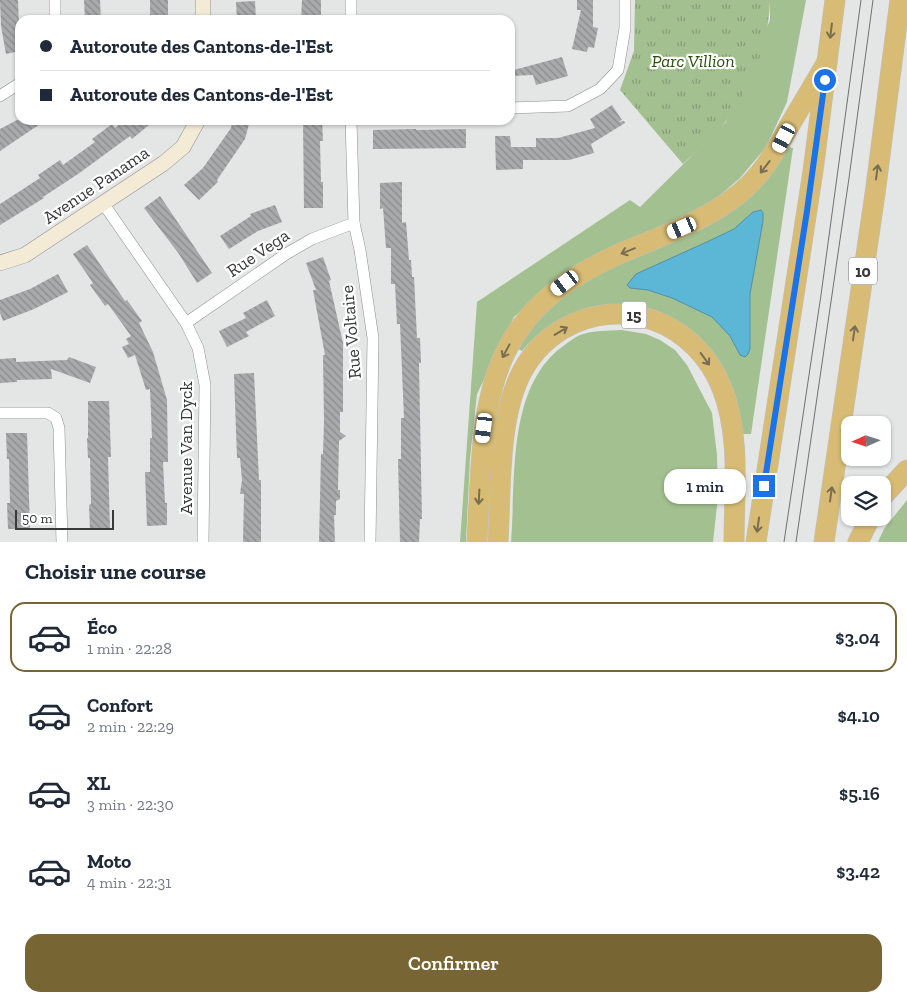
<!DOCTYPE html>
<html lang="fr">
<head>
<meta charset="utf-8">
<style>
  body { margin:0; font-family:"Zilla Slab",serif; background:#f6f6f7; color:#1f2937; height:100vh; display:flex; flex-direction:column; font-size:19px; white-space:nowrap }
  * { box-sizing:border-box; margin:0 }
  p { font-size:16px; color:#747a83 }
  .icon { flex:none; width:28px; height:28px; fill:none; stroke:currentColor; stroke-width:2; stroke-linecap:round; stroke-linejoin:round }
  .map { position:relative; height:542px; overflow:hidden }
  .sheet { display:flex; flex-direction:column; background:#fff; flex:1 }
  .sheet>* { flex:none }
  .top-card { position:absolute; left:15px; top:15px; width:500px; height:110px; border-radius:15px; box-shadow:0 1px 4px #0004; display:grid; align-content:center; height:110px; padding:0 25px; background:#fff }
  .needle { width:32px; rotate:267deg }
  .buttons { position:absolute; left:841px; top:416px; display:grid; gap:10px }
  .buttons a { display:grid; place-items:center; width:50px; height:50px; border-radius:10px; background:#fff; box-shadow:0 1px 4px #0004; font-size:25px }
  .scale { position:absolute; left:15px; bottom:12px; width:99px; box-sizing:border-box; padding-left:5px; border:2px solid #39393a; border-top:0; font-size:14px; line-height:18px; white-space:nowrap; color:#39393a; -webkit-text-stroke:4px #fff; paint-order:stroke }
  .end { position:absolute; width:22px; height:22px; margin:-11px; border:6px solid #1a73e8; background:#fff; box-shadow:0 0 0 2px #fff }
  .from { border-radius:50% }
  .bubble { position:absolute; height:35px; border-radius:15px; background:#fff; box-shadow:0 1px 4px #0004; font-size:16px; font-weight:600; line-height:35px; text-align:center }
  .car { position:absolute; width:15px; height:30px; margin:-15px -8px; border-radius:6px; box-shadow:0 0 4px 1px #0007; background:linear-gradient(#fff 24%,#345 0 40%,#fff 0 76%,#345 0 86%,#fff 0) }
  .top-card b { display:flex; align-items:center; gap:18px; height:48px; font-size:19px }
  .top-card b+b { border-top:1px solid #e0e1e3 }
  .top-card i { width:12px; height:12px; background:#1f2937 }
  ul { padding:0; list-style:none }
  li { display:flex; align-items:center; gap:15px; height:70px; margin:0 10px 8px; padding:0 15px; border:2px solid transparent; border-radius:15px }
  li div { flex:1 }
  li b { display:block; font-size:19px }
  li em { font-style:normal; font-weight:600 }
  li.active { border-color:#786534 }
  li>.icon { width:45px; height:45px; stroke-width:1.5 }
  h2 { padding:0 25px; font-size:22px; line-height:60px }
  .cta { display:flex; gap:10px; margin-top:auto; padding:10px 25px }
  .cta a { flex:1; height:58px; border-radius:15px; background:#786534; color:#fff; font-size:20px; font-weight:600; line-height:58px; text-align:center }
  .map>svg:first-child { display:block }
  .grass { fill:#a2c090 }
  .park { fill:url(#park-tufts) }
  .water { fill:#5cb6d6; stroke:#5290a7 }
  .building { fill:url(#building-back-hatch) }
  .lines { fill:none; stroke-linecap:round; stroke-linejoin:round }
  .street-casing { stroke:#8d8e8f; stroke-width:12 }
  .secondary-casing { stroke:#8d8e8f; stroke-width:16 }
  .highway-casing { stroke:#c0c0c0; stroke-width:21 }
  .street { stroke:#fff; stroke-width:11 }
  .secondary { stroke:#f3ebd6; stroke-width:15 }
  .highway { stroke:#d8bc75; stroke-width:20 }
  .tram { stroke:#6f7070; stroke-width:1 }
  .oneway { stroke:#796d52 }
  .route { stroke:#1a73e8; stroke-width:6 }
  .labels { text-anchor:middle; stroke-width:4.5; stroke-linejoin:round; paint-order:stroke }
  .shield { fill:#fff; stroke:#747475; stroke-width:1 }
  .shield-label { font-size:16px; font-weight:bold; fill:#39393a }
  .park-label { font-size:18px; font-style:italic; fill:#2a4e0b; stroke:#fff }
  .street-label { font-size:18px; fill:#39393a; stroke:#fff }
</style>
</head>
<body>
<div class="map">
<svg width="907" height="542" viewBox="0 0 907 542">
  <defs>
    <pattern id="park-tufts" width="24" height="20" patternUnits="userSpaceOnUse" patternTransform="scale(1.25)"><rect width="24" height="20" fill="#a2c090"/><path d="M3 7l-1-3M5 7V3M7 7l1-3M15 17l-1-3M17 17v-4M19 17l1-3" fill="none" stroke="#859d77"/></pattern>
    <pattern id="building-back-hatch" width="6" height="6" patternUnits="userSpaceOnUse" patternTransform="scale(1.25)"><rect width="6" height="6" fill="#a9aaab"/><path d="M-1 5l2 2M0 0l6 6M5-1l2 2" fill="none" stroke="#8b8b8c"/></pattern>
  </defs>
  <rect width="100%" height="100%" fill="#e4e5e5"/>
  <g class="grass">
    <polygon points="770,0 806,0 787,102 766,147 740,178 706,207 656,230 602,251 549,285 514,317 477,394 470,458 466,542 460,542 477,302 630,200 640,207 726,122 770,20"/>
    <path d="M 787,147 L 793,148 L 751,434 L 741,434 C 728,409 714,385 701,360 C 695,349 690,336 682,326 C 675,317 659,312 649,309 C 598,297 555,312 522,351 L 515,347 L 549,306 L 595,274 L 659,247 Z"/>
    <path d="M 622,330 L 646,334 L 660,340 L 675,350 L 687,365 L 712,413 L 717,455 L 718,497 L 713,542 L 511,542 C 516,481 507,393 558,350 C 565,345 573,338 580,335 C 593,330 609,331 622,330 Z"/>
    <polygon points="907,500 907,542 878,542 884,529"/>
  </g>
  <path class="park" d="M 635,0 L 770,0 C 769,43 752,87 726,121 C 715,137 697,150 683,164 L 620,90 L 634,51 Z"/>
  <polygon class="water" points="761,210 763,213 763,221 750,294 750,349 748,354 745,357 740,355 730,336 712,317 672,298 648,290 630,288 627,285 636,274 709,241 734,229 753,212"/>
  <g class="building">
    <polygon points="0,0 18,0 20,51 6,54 1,26"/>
    <polygon points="84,0 100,0 101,20 85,20"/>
    <rect x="150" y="0" width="18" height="20"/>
    <polygon points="302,0 321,0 321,20 301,20"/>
    <polygon points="577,0 593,0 593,27 598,28 594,48 588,47 587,52 572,49 581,10 577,10"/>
    <polygon points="255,1 256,20 237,20 236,2"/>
    <polygon points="562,57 568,76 536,85 533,75 510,76 510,71"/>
    <polygon points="612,105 622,120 618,122 624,121 625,123 591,144 594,153 569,160 523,160 523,169 496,170 495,136 510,136 511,147 536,147 536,138 558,138 595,128 590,119"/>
    <polygon points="17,120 46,120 0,151 0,129"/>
    <polygon points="125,120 155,120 132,139 130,136 78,174 43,197 44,198 0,225 0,204 40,178 38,175 60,160 63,165 95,142 92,139 112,124 115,128"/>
    <polygon points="233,120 250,120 245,139 217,180 218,182 199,200 184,185 203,168 231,128"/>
    <polygon points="303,120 322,120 323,141 320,141 321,182 323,182 323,208 304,208"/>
    <polygon points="416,129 416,130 466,129 466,148 373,149 373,130"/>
    <polygon points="402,182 402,223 406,222 409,260 411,260 412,277 414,277 417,338 420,338 421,363 419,363 422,519 420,519 419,542 400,542 398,459 401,459 401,418 404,418 400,324 397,324 395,284 391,284 391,248 386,248 383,208 380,209 380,183"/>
    <polygon points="160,196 212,273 197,283 179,254 144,208"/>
    <polygon points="275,205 282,222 258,231 229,249 220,236 251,216 250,214"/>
    <polygon points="87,245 125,301 127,300 142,321 139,323 153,352 167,400 168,462 163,462 165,503 167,503 167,525 147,526 145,472 150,472 150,438 152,438 150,389 146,390 135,355 128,358 122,347 129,344 126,339 131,336 108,304 105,306 90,285 93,283 73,254"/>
    <polygon points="323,257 331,280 329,281 343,343 343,412 340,412 340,432 346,436 339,441 338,490 340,490 340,499 336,501 336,515 334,515 335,542 319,542 321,454 323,454 324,421 323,355 325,355 313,290 316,290 306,263"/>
    <polygon points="58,274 68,292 34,309 3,321 0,313 0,300 30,289"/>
    <polygon points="267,300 275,316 246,332 249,336 227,347 219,331 246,318 243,313"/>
    <polygon points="69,357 96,367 90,383 51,369 52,379 17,380 17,382 0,383 0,359 16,358 16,362 67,360"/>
    <polygon points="254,373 259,480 261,480 261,542 243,542 244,494 240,494 242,480 240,458 237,458 234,374"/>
    <polygon points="88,401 109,401 111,457 108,457 110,529 90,530 89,505 91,504 90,458 88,458 87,438 88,438"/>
    <polygon points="6,433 27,433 30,529 8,529 7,503 10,503 9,459 7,459"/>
  </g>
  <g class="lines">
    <defs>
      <g id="street">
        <polyline points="55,0 55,20"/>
        <polyline points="351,20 351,0"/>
        <polyline points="0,96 20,83"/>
        <polyline points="510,108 568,106 600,89 618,70 625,28 625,0"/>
        <polyline points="351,120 354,223 360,250 373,338 370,542"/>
        <polyline points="103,203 186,323 198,348 205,385 203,542"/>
        <polyline points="186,323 286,254 312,239 354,223"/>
        <polyline points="0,413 48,413 56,418 59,428 62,542"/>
      </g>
      <g id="secondary">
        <polyline points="203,0 203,20"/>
        <polyline points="0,263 25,255 164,163 183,147 198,120"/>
      </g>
      <g id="highway">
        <polyline points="882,497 907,470"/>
        <path d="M 477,542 C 484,406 478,317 619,254 C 661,236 704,222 740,193 C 765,172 775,151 791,123 C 803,103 815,82 827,62"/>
        <path d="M 498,542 C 501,491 498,424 519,378 C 528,358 542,342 561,330 C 623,293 696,323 722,388 C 741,436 734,492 734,542"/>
        <polyline points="756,542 813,171 835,0"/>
        <polyline points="824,542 875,194 900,0"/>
        <polyline points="858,542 870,518"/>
      </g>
    </defs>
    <use href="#street" class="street-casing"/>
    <use href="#secondary" class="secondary-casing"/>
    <use href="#highway" class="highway-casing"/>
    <use href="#street" class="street"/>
    <use href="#secondary" class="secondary"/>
    <use href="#highway" class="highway"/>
    <g class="tram">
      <polyline points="784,542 821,295 861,0"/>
      <polyline points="796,542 849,178 873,0"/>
    </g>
  </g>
  <defs><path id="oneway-shaft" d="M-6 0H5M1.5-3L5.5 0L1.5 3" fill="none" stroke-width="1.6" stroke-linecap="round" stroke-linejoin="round" transform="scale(1.25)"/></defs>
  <g class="oneway">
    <use href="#oneway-shaft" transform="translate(831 31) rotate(97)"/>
    <use href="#oneway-shaft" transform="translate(765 167) rotate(128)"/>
    <use href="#oneway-shaft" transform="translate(877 172) rotate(-82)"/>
    <use href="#oneway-shaft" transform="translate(628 251) rotate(158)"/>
    <use href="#oneway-shaft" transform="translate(561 331) rotate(-31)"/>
    <use href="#oneway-shaft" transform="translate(854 333) rotate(-82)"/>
    <use href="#oneway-shaft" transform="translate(506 351) rotate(118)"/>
    <use href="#oneway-shaft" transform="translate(705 359) rotate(54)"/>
    <use href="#oneway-shaft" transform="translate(831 494) rotate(-82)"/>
    <use href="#oneway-shaft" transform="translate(479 497) rotate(93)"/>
    <use href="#oneway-shaft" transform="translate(758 525) rotate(98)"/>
  </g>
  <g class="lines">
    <polyline class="route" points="764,486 807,211 825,80"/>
  </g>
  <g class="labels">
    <g class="shield">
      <rect x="849" y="257.5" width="28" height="27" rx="4"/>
      <rect x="621.5" y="301.5" width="25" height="27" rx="4"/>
    </g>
    <g class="shield-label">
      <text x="863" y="277">10</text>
      <text x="634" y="321">15</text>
    </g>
    <g class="park-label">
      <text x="693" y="67">Parc Villion</text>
    </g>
    <g class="street-label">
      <text transform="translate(96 185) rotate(-34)" y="6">Avenue Panama</text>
      <text transform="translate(258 253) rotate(-34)" y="6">Rue Vega</text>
      <text transform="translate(351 332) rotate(-95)" y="6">Rue Voltaire</text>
      <text transform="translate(186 448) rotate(-90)" y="6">Avenue Van Dyck</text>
    </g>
  </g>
</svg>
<div class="buttons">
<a><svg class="needle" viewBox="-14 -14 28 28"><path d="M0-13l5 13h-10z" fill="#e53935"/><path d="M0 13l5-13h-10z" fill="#747a83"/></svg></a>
<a><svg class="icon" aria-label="layers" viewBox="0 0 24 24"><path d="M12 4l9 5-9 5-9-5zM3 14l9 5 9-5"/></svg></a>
</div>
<div class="scale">50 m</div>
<i class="end from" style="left:825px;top:80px"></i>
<i class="end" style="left:764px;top:486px"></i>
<div class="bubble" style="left:664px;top:469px;width:82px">1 min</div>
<i class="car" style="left:784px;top:138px;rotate:208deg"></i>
<i class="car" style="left:682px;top:228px;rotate:247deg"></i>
<i class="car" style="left:565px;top:283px;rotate:233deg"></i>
<i class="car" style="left:484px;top:428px;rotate:187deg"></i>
<div class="top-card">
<b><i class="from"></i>Autoroute des Cantons-de-l'Est</b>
<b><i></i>Autoroute des Cantons-de-l'Est</b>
</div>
</div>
<section class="sheet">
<h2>Choisir une course</h2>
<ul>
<li class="active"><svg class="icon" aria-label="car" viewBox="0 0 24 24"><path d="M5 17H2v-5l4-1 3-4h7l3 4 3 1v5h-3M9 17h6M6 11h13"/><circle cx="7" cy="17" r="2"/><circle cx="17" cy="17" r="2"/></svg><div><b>Éco</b><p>1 min · 22:28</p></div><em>$3.04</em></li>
<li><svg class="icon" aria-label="car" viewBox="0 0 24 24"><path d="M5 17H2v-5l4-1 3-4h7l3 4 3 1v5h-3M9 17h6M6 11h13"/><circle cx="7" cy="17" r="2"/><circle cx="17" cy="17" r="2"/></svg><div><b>Confort</b><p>2 min · 22:29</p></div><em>$4.10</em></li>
<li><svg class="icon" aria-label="car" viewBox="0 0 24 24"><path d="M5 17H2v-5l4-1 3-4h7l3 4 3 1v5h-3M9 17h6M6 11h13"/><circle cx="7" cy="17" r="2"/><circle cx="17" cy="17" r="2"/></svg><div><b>XL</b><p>3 min · 22:30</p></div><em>$5.16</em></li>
<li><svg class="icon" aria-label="car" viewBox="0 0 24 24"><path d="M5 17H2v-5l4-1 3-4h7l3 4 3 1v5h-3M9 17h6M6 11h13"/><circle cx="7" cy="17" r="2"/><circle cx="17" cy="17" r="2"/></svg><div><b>Moto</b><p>4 min · 22:31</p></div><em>$3.42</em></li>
</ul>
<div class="cta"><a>Confirmer</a></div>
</section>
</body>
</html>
